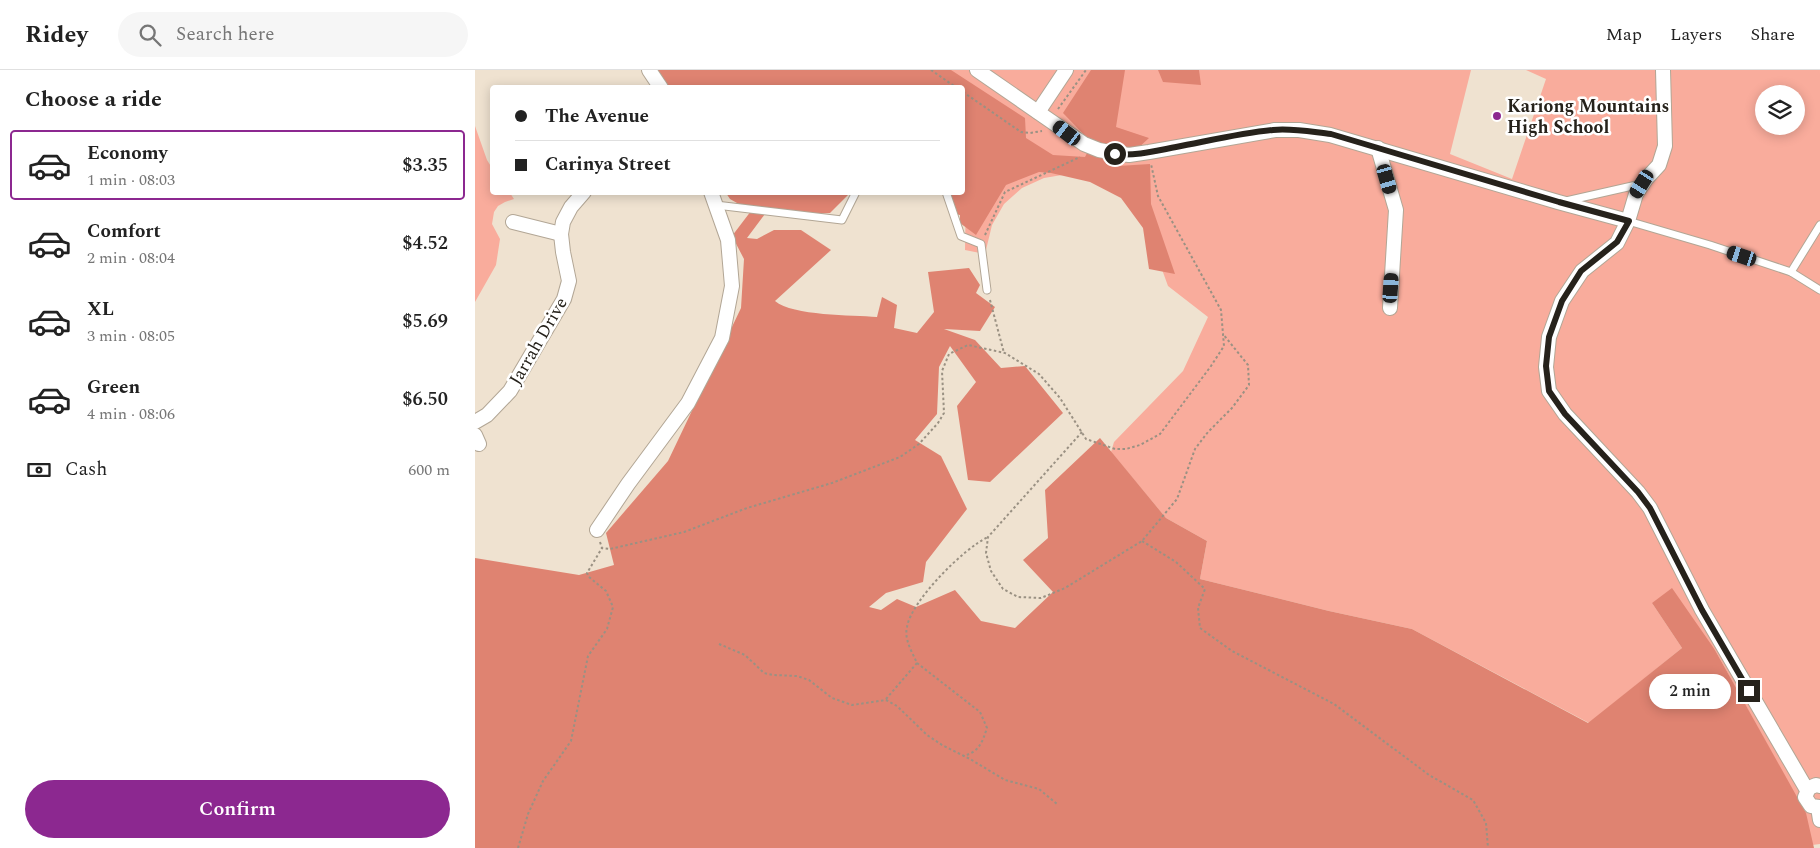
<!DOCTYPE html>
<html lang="en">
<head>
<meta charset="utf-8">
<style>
  body { margin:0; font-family:Spectral,serif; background:#f6f6f6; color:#222; height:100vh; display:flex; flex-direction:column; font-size:19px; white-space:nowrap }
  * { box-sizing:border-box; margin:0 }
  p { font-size:16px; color:#767676 }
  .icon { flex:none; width:28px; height:28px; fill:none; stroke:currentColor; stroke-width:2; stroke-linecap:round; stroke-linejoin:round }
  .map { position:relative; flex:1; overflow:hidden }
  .panel { display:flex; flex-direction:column; background:#fff; width:475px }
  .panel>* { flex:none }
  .banner { position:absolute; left:15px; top:15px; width:475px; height:110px; border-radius:5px; box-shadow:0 2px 12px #0003; display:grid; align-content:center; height:110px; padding:0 25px; background:#fff }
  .controls { position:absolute; left:1280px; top:15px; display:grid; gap:10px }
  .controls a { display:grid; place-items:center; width:50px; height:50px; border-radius:50%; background:#fff; box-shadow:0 2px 12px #0003; font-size:25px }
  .end { position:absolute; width:22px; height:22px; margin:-11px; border:6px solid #26221b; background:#fff; box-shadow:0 0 0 2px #fff }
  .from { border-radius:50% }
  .bubble { position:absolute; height:35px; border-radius:18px; background:#fff; box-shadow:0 2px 12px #0003; font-size:16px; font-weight:600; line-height:35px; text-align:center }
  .car { position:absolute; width:15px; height:30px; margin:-15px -8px; border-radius:6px; box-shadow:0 0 4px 1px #0007; background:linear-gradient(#222 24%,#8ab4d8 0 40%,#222 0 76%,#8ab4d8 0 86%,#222 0) }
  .banner b { display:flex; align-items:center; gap:18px; height:48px; font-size:19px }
  .banner b+b { border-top:1px solid #e0e0e0 }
  .banner i { width:12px; height:12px; background:#222 }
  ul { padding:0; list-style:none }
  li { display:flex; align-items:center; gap:15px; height:70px; margin:0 10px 8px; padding:0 15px; border:2px solid transparent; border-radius:5px }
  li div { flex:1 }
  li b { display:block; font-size:19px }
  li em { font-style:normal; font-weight:600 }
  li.current { border-color:#8c2890 }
  li>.icon { width:45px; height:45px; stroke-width:1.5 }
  h2 { padding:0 25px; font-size:22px; line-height:60px }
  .pay { display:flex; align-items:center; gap:12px; height:55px; padding:0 25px; font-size:19px }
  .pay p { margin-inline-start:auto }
  .cta { display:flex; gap:10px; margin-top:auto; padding:10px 25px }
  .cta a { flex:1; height:58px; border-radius:30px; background:#8c2890; color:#fff; font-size:20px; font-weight:600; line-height:58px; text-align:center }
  header { display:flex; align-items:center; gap:30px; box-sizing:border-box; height:70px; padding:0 25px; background:#fff; border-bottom:1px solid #e0e0e0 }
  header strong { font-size:24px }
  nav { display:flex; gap:28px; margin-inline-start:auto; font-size:18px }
  .search { width:350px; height:45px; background:#f6f6f6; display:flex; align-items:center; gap:12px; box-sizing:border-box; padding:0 18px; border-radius:28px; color:#767676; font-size:19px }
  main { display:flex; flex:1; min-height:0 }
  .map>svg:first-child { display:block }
  .green { fill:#f9ac9c; fill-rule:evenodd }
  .forest { fill:#df8371 }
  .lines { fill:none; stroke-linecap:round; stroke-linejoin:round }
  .service-casing { stroke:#b2a695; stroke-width:9 }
  .minor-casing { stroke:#b2a695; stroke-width:16 }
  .path { stroke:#9a9183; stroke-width:2; stroke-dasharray:2.5 2.5; stroke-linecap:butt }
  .service { stroke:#fff; stroke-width:7 }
  .minor { stroke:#fff; stroke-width:14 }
  .route { stroke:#26221b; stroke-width:6 }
  .poi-dot { fill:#8c2890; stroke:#fff; stroke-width:2 }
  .labels { text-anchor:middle; stroke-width:5; stroke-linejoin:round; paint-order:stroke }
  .poi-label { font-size:18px; font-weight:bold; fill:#26221b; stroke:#fff; text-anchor:start }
  .street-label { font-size:18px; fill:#26221b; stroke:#fff }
</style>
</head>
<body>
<header>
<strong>Ridey</strong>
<div class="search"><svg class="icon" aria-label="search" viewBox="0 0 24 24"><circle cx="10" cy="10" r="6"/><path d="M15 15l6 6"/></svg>Search here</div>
<nav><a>Map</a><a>Layers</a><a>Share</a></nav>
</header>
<main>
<section class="panel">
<h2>Choose a ride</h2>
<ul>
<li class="current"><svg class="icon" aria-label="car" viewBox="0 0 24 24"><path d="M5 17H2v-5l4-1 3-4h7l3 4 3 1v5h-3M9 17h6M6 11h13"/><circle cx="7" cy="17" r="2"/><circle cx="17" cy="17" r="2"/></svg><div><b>Economy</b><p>1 min · 08:03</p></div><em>$3.35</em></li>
<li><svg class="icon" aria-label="car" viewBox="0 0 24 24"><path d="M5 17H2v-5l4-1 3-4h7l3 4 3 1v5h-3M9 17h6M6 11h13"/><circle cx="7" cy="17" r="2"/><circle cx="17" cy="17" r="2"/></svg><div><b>Comfort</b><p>2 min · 08:04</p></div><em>$4.52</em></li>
<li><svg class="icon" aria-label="car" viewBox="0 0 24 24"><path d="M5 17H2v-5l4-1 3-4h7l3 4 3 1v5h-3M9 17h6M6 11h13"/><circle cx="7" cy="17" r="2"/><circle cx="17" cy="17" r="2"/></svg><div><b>XL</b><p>3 min · 08:05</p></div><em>$5.69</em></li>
<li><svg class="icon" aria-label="car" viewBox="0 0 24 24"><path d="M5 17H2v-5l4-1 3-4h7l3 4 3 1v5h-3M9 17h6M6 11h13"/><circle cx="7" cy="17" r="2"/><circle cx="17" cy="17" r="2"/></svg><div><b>Green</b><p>4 min · 08:06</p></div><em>$6.50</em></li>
</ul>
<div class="pay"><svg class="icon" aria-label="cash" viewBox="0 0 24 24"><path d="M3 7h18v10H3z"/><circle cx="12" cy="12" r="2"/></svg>Cash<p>600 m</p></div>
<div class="cta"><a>Confirm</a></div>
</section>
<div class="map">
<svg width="1345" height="778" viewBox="0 0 1345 778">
  <rect width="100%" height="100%" fill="#efe2d0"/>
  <g class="green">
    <path d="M 197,0 L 996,0 L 975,84 L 1037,109 L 1071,9 L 1051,0 L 1345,0 L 1345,774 L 1337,775 L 1330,743 L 1240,580 L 1177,533 L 1207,578 L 1114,653 L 937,559 L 854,541 L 725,509 L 732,471 L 691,448 L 636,382 L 639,372 L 708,301 L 733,247 L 693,216 L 668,147 L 638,115 L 593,104 L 569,108 L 547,118 L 529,134 L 517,155 L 510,184 L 490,180 L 491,118 L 488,111 L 488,18 ZM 1289,24 L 1321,24 L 1321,56 L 1289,56 Z"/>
    <polygon points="0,56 12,90 17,98 18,122 35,123 39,129 30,132 23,136 19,142 17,154 25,169 21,195 0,232"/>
  </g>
  <g class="forest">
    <polygon points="176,0 476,0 550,48 551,68 578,85 610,87 617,73 588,43 616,0 650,0 641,57 674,68 661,80 628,77 643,96 675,94 676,134 700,204 674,199 668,158 646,128 615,112 576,103 564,102 531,115 501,165 485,153 485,145 479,144 474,123 488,122 488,18 186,17"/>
    <polygon points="683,0 724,0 726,15 688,12"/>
    <path d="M 251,123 L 375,123 L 355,143 L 318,145 L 293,140 L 272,168 L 282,169 L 299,160 L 326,160 L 356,180 L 300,231 C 318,246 377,245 402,247 L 407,227 L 422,235 L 419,258 L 442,263 L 459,242 L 453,202 L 494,198 L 505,215 L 501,223 L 520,237 L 505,261 L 469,259 L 500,270 L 526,298 L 550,296 L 588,343 L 515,412 L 493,410 L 482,336 L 501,312 L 475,276 L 464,297 L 462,344 L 440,370 L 466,386 L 492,439 L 451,492 L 448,512 L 411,523 L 394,537 L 406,540 L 422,529 L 441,537 L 480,520 L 506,551 L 540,558 L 578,522 L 548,490 L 573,468 L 570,420 L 625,368 L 691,448 L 732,471 L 725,509 L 854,541 L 937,559 L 1113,653 L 1207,578 L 1177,533 L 1197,518 L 1240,580 L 1331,743 L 1339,778 L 0,778 L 0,488 L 104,505 L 139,495 L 131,463 L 193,391 L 266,238 L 269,189 L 257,166 L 276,141 L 255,129 Z"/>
  </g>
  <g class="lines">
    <defs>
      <g id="service">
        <polyline points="471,122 486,166 506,174 512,220"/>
        <polyline points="1091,131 1166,114"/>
        <polyline points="241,135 367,150 381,122"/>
        <polyline points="1153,151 1235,175 1316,202 1345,220"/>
        <polyline points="1316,202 1345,155"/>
      </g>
      <g id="minor">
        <polyline points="174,0 186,18"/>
        <polyline points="502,0 609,74 624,80 640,83 654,85 674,82 800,60 824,60 855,65 1083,132 1153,151"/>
        <polyline points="1188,0 1190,76 1184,95 1171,109 1161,124 1153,151 1142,173 1107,201 1087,231 1074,267 1071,297 1074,321 1090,344 1163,422 1175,438 1227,540 1332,720"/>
        <polyline points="563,42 591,0"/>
        <polyline points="903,78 921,140 915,238"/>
        <polyline points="38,152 86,164"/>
        <polyline points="0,352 12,345 35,321 89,229 94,211 88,182 86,164 88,152 96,137 109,122"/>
        <polyline points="0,365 4,374"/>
        <polyline points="122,460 153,414 213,333 247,268 257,216 253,170 236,122"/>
        <polyline points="1345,716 1341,715 1334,718 1330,727 1336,736 1345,737"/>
        <polyline points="1343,737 1345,750"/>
      </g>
    </defs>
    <use href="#service" class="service-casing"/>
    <use href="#minor" class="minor-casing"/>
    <g class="path">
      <polyline points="456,0 482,18"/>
      <polyline points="488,22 546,62 555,63 567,61"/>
      <polyline points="583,39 611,0"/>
      <polyline points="510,165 530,122 605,87"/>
      <polyline points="515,230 529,283"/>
      <polyline points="607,362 513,467 511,483 516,501 528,519 543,527 566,528 590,518 667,471 702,429 720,379 733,362 757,338 774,315 773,295 748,264"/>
      <polyline points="667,471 701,492 730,519 723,538 725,558 757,581 859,634 954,705 998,730 1011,753 1013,778"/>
      <polyline points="125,472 127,478 135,479 209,462 272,438 357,413 425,387 444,374 463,353 469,343 467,301 474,284 493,275 530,283 564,304 585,328 611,369 640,379 651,379 665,375 685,364 736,296 749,276 746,240 683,126 676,94"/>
      <polyline points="244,574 270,585 289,603 298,605 322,606 334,610 357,628 377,635 411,630 422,636 452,665 467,675 495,689 530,710 564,719 582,734"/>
      <path d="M 442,593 L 505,642 L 512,658 C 507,673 504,682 488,686"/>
      <path d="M 411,629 L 442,593 C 437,582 429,569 432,557 C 436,531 489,478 513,467"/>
      <polyline points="43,778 53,744 68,711 96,671 113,586 132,559 138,537 131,521 114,507 112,503 127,478"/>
    </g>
    <use href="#service" class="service"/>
    <use href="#minor" class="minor"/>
  </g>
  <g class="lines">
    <path class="route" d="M 640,84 C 661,86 680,81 701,77 C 733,71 766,63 798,60 C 817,58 837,62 856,64 L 1084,132 L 1154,151 L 1142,172 L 1106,201 L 1087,231 L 1074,267 L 1071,296 L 1074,321 L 1090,344 L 1163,422 L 1175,438 L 1227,540 L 1274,621"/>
  </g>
  <circle class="poi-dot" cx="1022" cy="46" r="5"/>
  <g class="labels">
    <g class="poi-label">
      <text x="1032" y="42">Kariong Mountains<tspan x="1032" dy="21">High School</tspan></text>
    </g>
    <g class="street-label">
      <text transform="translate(63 271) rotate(-60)" y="6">Jarrah Drive</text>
    </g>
  </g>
</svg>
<div class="controls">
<a><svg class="icon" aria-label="layers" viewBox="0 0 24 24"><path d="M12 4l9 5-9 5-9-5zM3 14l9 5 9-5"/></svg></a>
</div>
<i class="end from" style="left:640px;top:84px"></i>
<i class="end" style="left:1274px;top:621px"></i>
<div class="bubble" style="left:1174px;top:604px;width:82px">2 min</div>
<i class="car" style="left:592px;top:63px;rotate:307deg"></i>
<i class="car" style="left:912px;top:109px;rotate:164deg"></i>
<i class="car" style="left:1167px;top:114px;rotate:212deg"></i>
<i class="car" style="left:1267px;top:186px;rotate:288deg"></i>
<i class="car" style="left:916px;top:218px;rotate:4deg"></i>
<div class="banner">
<b><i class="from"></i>The Avenue</b>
<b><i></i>Carinya Street</b>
</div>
</div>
</main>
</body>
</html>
